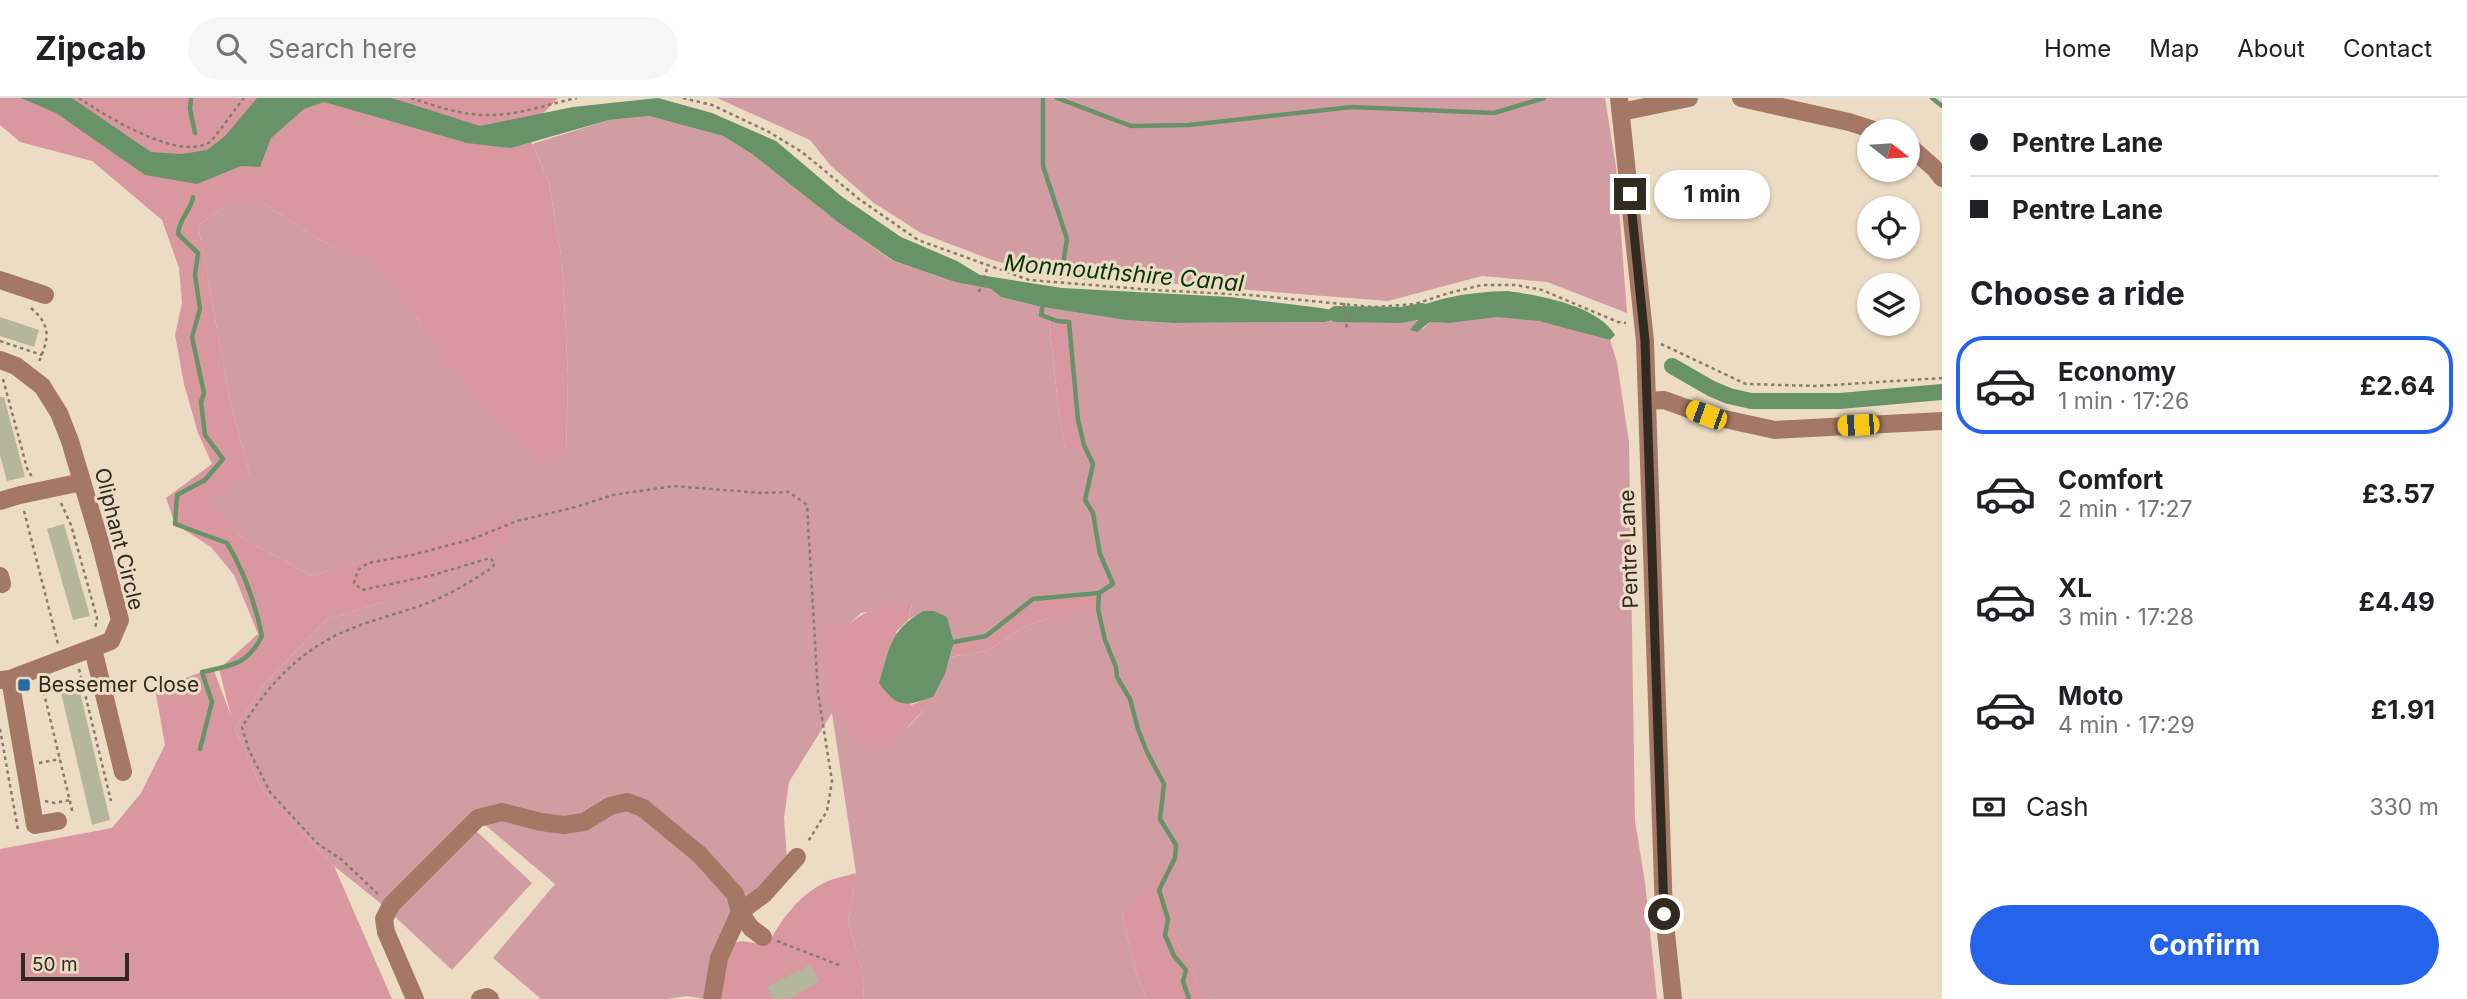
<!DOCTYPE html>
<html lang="en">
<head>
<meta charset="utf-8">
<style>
  body { margin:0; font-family:Inter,sans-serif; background:#f6f6f6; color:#202124; height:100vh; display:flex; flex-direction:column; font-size:26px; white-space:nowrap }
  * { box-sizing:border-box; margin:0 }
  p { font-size:23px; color:#757577 }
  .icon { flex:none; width:38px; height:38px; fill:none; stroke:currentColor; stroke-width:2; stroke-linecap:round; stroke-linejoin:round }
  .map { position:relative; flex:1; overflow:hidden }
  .side { display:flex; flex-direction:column; background:#fff; width:525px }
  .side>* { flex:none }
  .hud { display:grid; align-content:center; height:154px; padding:0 28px; background:#fff }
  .needle { width:46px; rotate:107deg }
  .tools { position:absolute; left:1857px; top:21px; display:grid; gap:14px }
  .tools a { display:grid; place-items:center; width:63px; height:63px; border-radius:50%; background:#fff; box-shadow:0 2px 5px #0004; font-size:35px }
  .scale { position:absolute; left:21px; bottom:18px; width:108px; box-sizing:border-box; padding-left:7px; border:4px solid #302a21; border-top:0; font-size:19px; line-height:24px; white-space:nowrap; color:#302a21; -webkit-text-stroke:5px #ecdcc4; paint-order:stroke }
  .end { position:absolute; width:32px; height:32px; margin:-16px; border:9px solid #302a21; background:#fff; box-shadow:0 0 0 4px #fff }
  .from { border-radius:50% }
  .bubble { position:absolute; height:49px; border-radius:24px; background:#fff; box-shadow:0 2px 5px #0004; font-size:23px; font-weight:700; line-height:49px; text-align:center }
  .car { position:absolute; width:21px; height:42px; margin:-21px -10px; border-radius:9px; box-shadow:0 0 5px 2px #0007; background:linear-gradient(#f5c518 24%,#345 0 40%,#f5c518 0 76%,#345 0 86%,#f5c518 0) }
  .hud b { display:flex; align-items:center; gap:24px; height:66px; font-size:26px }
  .hud b+b { border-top:2px solid #e0e0e0 }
  .hud i { width:18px; height:18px; background:#202124 }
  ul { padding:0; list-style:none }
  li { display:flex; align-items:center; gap:21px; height:98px; margin:0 14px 10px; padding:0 14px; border:4px solid transparent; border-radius:28px }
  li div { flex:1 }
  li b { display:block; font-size:26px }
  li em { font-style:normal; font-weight:700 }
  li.active { border-color:#2563eb }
  li>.icon { width:63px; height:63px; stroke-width:1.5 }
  h2 { padding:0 28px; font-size:32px; line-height:84px }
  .pay { display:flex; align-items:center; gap:18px; height:77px; padding:0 28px; font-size:26px }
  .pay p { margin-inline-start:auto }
  .action { display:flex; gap:14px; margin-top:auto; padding:14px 28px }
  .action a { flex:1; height:80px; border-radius:42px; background:#2563eb; color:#fff; font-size:28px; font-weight:700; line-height:80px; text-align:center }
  header { display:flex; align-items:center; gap:42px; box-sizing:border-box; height:98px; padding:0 35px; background:#fff; border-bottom:2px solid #e0e0e0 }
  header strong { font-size:33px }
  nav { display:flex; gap:38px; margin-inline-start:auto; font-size:24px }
  .search { width:490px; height:63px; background:#f6f6f6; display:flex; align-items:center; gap:18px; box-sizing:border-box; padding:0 24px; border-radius:38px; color:#757577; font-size:26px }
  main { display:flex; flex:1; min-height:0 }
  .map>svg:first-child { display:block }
  .green { fill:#d19da3; fill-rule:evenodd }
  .forest { fill:#d998a0 }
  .water { fill:#689369 }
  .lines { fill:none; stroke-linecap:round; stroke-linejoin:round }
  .stream { stroke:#689369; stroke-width:4.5 }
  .canal { stroke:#689369; stroke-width:16 }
  .building { fill:#b4b79c }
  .path { stroke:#877c6c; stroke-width:2.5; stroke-dasharray:3.5 3.5; stroke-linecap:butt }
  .minor { stroke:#a47865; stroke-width:18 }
  .route { stroke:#302a21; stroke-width:9 }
  .poi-dot { fill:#276ba0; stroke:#ecdcc4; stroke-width:2.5 }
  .labels { text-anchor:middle; stroke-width:6; stroke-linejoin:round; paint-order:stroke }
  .street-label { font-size:21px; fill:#302a21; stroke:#ecdcc4 }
  .poi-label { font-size:21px; fill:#302a21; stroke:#ecdcc4; text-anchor:start }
  .water-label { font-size:23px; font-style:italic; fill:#04360b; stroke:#ecdcc4 }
</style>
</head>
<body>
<header>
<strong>Zipcab</strong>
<div class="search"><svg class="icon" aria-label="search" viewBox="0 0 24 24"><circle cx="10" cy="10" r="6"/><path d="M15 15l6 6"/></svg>Search here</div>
<nav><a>Home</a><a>Map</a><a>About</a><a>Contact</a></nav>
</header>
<main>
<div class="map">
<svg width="1942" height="901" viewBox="0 0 1942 901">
  <rect width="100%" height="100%" fill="#ecdcc4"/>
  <g class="green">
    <polygon points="717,0 1605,0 1616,69 1627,215 1547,184 1482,178 1388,203 1174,186 1076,181 1039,175 992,162 921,135 874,105 831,68 810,42"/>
    <path d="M 649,18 L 723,38 L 752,56 L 839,125 L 893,163 L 955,184 L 991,191 L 1001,199 L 1042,209 L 1125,222 L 1173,225 L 1325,224 L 1356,216 L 1401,217 L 1418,223 L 1423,231 L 1430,224 C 1453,225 1474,220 1497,219 C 1535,218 1574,232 1610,242 L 1617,264 L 1629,344 L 1635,723 L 1645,784 L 1657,901 L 1212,901 L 1200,899 L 1193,870 L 1175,843 L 1159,792 L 1173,764 L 1122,817 L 1137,877 L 1147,901 L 864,901 L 862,872 L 848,824 L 856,775 L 832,615 L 789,684 L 784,720 L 787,762 L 742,818 L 705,901 L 687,898 L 667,901 L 541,901 L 493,860 L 555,786 L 478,721 L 389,812 L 334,768 L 261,690 L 235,631 L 265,585 L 326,522 L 389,502 L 511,421 L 312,478 L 241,439 L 208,402 L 250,377 L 230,303 L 198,127 L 230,105 L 263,105 L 318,141 L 373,163 L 421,225 L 566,357 L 568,276 L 562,164 L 549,84 L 532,46 L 609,22 ZM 1049,221 L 1068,224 L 1078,322 L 1090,358 L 1084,347 L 1065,351 L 1057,298 ZM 1033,501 L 1053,519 L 1025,528 L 987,553 L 950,559 C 940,593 924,614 899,639 L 821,527 L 847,528 L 861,515 L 912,507 L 908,522 L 923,513 L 947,519 L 954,544 L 986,538 Z"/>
    <polygon points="472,729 532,785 452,872 392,816"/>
  </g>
  <g class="forest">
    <polygon points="0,0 558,0 526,33 549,84 562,164 568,276 566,357 544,366 505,333 468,293 421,225 372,163 318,141 263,105 230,105 198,127 230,303 250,377 209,402 241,439 312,478 511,420 505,447 389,502 326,522 265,585 235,631 261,690 334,768 392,901 0,901 0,751 112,730 141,695 165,647 155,591 213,570 231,618 219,571 258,536 234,477 211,449 175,426 166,400 212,366 198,335 184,286 175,237 182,205 179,170 162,122 92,63 20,44 0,27"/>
    <polygon points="1049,220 1057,223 1069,224 1078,322 1084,347 1065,352 1057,298"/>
    <polygon points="1099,495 1098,511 1053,519 1025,528 987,553 950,559 954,544 986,538 1033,501"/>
    <path d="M 912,506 L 908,522 L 896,534 L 911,607 L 933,599 C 921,618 902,631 893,652 L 859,644 L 832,614 L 821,526 L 847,528 C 868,509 885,507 912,506 Z"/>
    <polygon points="1175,760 1159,792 1175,843 1193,870 1200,898 1212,901 1147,901 1137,877 1122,817"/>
    <path d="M 856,775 L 848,824 L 862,872 L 864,901 L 716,901 L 726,847 L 742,843 L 768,847 C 780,823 798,798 824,785 C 833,780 846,778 856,775 Z"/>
  </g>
  <g class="water">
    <polygon points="21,0 72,0 151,54 182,56 207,52 225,38 257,0 392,0 480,28 573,9 658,0 712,15 776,43 841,98 901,139 957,163 980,177 1062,190 1230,199 1321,210 1356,216 1325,224 1173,225 1125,222 1042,209 1001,199 991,191 955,184 894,163 839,125 752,56 723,38 649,18 609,22 511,50 467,45 324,4 304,11 271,40 260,69 241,68 197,86 145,77 56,15"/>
    <path d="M 1508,193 C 1540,198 1597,207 1615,237 L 1610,242 L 1539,223 L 1497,219 L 1449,225 L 1430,224 L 1417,234 L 1410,232 L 1418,222 L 1401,217 C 1434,199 1471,194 1508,193 Z"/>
    <path d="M 923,513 L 934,513 L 947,519 L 954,544 L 945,576 L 933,599 C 905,609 897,610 879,585 C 890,550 889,533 923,513 Z"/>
  </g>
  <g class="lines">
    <g class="stream">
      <polyline points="191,0 190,11 195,35"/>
      <polyline points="1043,0 1043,68 1067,141 1061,179"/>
      <polyline points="1057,0 1131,28 1189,27 1352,9 1494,15 1544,0"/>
      <polyline points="1932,0 1942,8"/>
      <path d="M 193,99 C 190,115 180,118 178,136 L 198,155 L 195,177 L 200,211 L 192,239 L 204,295 L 201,304 L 205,337 L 223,361 L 205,382 L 177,397 L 175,426 L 227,445 C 245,475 255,504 262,538 C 247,567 233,567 202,574 L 212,604 L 200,651"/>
      <polyline points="1099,495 1098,511 1105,542 1116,569 1117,579 1130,601 1138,631 1147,654 1164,686 1160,721 1176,747 1175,760 1159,792 1168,821 1165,837 1174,858 1186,872 1183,883 1189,901"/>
      <polyline points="954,544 986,538 1033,501 1099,495 1113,486 1100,456 1093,415 1085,402 1093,366 1084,347 1078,322 1069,224 1057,223 1041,217 1043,206"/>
    </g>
    <g class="canal">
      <polyline points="1336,216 1401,217 1422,213"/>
      <polyline points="1672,268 1712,291 1729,298 1751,303 1840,303 1942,294"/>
    </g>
  </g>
  <g class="building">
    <polygon points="0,219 39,232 34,249 0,238"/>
    <polygon points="0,299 4,299 25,379 7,383 0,357"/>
    <polygon points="64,426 90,518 73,522 47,431"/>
    <polygon points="77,581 110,722 92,727 59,586"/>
    <polygon points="810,867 819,884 788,901 774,901 767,889"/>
  </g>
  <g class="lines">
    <g class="path">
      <path d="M 79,0 C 106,18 179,64 210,44 C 214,41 238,7 244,0"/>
      <path d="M 411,0 C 435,8 461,17 486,17 C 517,18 547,6 577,0"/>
      <polyline points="683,0 712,7 769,34 802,54 859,101 918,142 1029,182 1154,192 1250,197 1373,209 1415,206 1449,195 1482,187 1516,187 1542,192 1618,224 1626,225"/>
      <polyline points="979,194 988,168"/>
      <polyline points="1344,205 1347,232"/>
      <path d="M 31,210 C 53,229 48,242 38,266"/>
      <polyline points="0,243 42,257"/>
      <polyline points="1661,246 1746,286 1817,288 1942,280"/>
      <polyline points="3,281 27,370 32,379"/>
      <polyline points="61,405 71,427 97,520 95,532"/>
      <polyline points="24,413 58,546"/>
      <polyline points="79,571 111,703"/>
      <polyline points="42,587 73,716"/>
      <polyline points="0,631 18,732"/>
      <polyline points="39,665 60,661"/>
      <polyline points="45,703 55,705 70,702"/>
      <path d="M 378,796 L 342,762 L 317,745 L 270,694 L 249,652 L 242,629 C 268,587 301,551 348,532 C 376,520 407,514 435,502 C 455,494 474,481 492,470 L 495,465 L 490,460 L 433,477 L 362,492 L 354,485 L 358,472 L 368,465 L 412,457 L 472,441 L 517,423 L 572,410 L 613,397 L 674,388 L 761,395 L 789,394 L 807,407 L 818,595 L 832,683 L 827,713 L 807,745"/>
      <polyline points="777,843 839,867"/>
    </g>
    <g class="minor">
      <polyline points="1619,0 1645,243 1664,816 1673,901"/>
      <polyline points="1741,0 1849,24 1877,33"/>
      <polyline points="1621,14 1689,0"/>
      <polyline points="1908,47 1934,70 1942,80"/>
      <polyline points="0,182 45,197"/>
      <polyline points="0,262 16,268 42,288 59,315 70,343 100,444 120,522 111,543 10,581 0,582"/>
      <polyline points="1648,303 1664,302 1706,317 1775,332 1942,323"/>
      <polyline points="0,403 20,397 82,384"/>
      <polyline points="0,478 2,486"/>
      <polyline points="93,551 123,674"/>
      <polyline points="10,581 35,727 58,723"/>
      <polyline points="763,839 751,830 740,814 764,796 797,759"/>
      <polyline points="415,901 386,834 384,821 391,807 478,720 502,714 541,724 564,727 584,724 610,708 627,704 643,710 700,757 735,796 740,814 719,860 712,901"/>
      <polyline points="480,901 487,899 490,901"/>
    </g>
  </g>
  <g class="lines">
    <polyline class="route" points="1630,96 1645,243 1664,816"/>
  </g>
  <rect class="poi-dot" x="17" y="580" width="14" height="14" rx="3.5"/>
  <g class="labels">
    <g class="street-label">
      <text transform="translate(119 441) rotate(76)" y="7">Oliphant Circle</text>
      <text transform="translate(1629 451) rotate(-92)" y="7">Pentre Lane</text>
    </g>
    <g class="poi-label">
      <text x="38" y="594">Bessemer Close</text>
    </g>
    <g class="water-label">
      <text transform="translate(1124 175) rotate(5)" y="8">Monmouthshire Canal</text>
    </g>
  </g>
</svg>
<div class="tools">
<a><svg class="needle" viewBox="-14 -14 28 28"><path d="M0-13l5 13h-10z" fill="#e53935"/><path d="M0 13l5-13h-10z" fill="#757577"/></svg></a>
<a><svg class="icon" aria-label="locate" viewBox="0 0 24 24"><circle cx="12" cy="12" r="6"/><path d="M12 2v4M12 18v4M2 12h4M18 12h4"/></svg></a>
<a><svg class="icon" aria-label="layers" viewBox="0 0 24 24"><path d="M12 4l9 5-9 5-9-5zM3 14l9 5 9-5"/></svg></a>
</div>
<div class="scale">50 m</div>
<i class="end from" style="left:1664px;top:816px"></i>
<i class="end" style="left:1630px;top:96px"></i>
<div class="bubble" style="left:1654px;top:72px;width:116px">1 min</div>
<i class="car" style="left:1706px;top:317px;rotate:290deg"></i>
<i class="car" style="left:1858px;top:327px;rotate:267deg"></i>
</div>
<section class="side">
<div class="hud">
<b><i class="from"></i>Pentre Lane</b>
<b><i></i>Pentre Lane</b>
</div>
<h2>Choose a ride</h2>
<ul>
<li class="active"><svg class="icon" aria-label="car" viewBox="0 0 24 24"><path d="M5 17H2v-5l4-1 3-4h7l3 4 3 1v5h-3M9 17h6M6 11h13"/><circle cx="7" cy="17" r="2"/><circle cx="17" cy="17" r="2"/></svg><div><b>Economy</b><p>1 min · 17:26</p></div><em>£2.64</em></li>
<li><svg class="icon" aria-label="car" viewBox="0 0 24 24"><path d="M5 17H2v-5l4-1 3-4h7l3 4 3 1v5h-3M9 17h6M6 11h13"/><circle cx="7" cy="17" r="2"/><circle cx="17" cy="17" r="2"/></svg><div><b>Comfort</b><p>2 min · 17:27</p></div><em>£3.57</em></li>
<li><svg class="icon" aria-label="car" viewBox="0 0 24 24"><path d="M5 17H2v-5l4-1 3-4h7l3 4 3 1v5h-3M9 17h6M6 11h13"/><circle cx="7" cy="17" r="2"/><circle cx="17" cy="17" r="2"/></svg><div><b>XL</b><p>3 min · 17:28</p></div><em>£4.49</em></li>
<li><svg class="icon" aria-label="car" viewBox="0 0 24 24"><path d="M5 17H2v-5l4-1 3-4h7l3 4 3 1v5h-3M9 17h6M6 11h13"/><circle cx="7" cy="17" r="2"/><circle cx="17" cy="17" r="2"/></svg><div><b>Moto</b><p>4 min · 17:29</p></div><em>£1.91</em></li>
</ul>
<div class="pay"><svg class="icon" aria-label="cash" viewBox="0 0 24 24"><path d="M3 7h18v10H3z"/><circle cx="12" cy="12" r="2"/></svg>Cash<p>330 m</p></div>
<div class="action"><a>Confirm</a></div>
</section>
</main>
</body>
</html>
